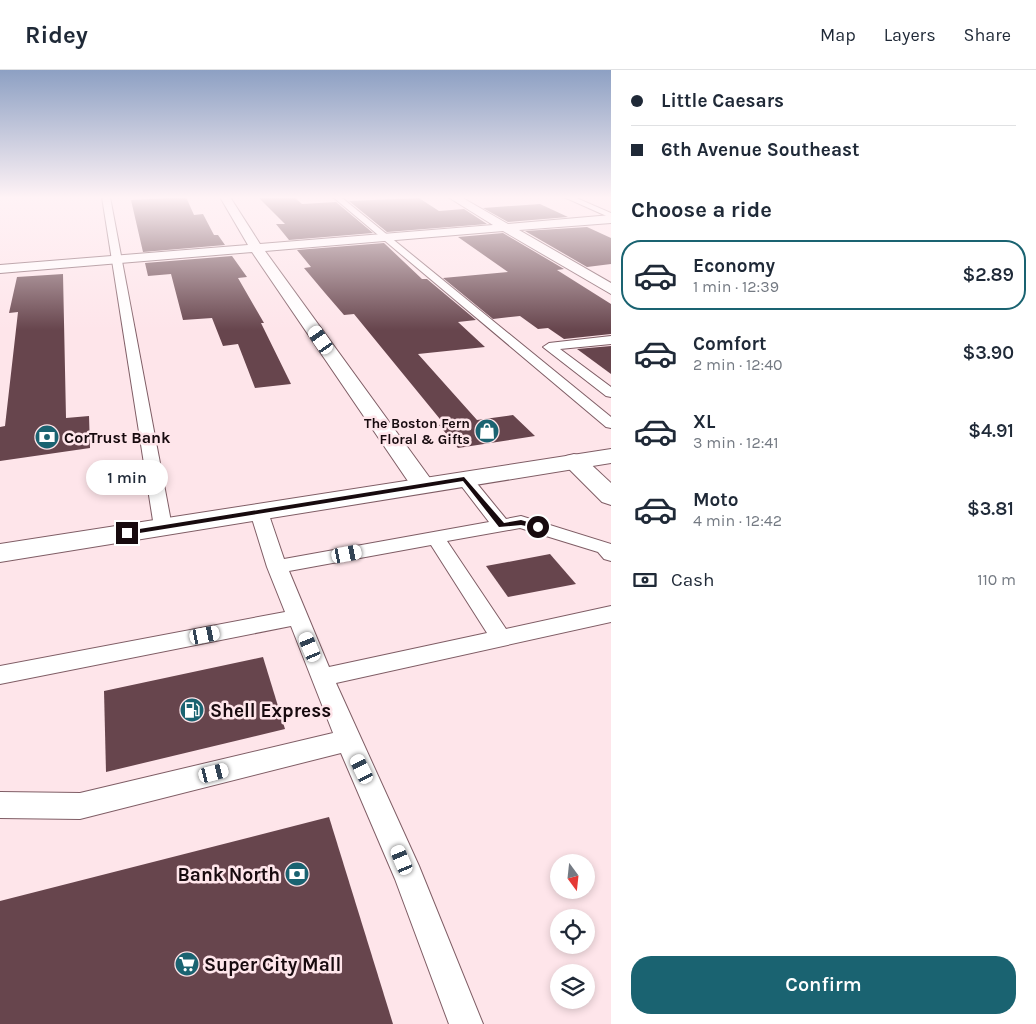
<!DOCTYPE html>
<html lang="en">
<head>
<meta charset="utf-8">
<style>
  body { margin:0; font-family:Karla,sans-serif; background:#f2f2f3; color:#1f2937; height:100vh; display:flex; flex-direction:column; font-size:19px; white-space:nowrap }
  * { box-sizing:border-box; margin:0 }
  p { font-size:16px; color:#747a83 }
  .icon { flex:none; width:28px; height:28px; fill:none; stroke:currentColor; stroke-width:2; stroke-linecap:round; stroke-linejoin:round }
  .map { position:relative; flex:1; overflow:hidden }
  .side { display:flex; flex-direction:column; background:#fff; width:425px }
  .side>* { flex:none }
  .banner { display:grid; align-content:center; height:110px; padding:0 20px; background:#fff }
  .needle { width:32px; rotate:165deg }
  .buttons { position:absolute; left:550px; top:784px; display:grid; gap:10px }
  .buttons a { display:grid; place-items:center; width:45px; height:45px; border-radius:50%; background:#fff; box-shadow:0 2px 8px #0003; font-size:25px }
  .end { position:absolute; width:22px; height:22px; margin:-11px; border:6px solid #170a0e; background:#fff; box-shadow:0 0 0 2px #fff }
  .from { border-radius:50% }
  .bubble { position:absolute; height:35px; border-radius:18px; background:#fff; box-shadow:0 2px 8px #0003; font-size:16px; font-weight:600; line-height:35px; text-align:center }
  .car { position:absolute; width:15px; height:30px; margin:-15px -8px; border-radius:6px; box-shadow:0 0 4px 1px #0007; background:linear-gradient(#fff 24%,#345 0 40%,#fff 0 76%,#345 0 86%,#fff 0) }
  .banner b { display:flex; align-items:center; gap:18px; height:48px; font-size:19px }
  .banner b+b { border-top:1px solid #e0e1e3 }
  .banner i { width:12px; height:12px; background:#1f2937 }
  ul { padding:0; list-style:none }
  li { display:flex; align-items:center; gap:15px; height:70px; margin:0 10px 8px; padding:0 10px; border:2px solid transparent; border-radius:20px }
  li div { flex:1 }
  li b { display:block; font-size:19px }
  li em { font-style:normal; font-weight:600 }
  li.active { border-color:#1a6371 }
  li>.icon { width:45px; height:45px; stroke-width:1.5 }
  h2 { padding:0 20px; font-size:22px; line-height:60px }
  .pay { display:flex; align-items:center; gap:12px; height:55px; padding:0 20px; font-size:19px }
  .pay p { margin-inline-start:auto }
  .cta { display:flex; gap:10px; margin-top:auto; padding:10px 20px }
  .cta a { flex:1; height:58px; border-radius:20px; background:#1a6371; color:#fff; font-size:20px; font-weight:600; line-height:58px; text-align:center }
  header { display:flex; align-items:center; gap:30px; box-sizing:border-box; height:70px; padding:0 25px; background:#fff; border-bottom:1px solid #e0e1e3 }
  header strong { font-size:24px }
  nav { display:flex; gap:28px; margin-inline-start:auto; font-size:18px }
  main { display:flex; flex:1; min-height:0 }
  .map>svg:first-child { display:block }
  .building { fill:#67454d }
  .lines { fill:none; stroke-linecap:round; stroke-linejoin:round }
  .service-casing { stroke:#7f5d65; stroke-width:2 }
  .minor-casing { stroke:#7f5d65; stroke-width:2 }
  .trunk-casing { stroke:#7f5d65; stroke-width:2 }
  .service { fill:#fff; fill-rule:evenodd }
  .minor { fill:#fff; fill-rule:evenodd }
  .trunk { fill:#fff; fill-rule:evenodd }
  .route { fill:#170a0e }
  .labels { text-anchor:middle; stroke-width:5; stroke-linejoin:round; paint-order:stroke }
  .far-poi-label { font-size:14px; font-weight:bold; fill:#170a0e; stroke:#fee5ea; text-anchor:end }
  .poi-label { font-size:16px; font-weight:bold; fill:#170a0e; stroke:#fee5ea; text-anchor:start }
  .near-poi-label { font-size:19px; font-weight:bold; fill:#170a0e; stroke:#fee5ea; text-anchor:start }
</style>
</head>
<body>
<header>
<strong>Ridey</strong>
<nav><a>Map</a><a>Layers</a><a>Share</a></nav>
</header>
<main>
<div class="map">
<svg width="611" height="954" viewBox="0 0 611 954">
  <rect width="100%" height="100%" fill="#fee5ea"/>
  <g class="building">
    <polygon points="186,127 194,145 203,144 214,165 218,165 225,175 143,182 131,130"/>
    <polygon points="258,127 294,127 302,134 336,132 373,163 289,170 276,154 285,154"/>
    <polygon points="419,128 439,141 464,139 487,154 387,162 349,131"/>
    <polygon points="540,134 568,147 508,152 483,138"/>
    <polygon points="587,157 611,168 611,194 587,197 525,161"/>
    <polygon points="503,163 564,199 557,200 611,234 611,264 564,269 548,258 538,259 520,246 493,249 443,208 508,202 458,167"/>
    <polygon points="384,173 422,209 427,209 476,250 458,252 485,277 418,284 477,350 513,345 535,366 458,378 439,355 444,354 354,244 344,245 325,223 304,198 311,197 297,180"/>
    <polygon points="232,186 247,207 238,208 264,253 261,253 291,314 255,318 238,274 223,276 212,248 183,250 171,204 148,206 145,193"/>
    <polygon points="63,204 66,348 89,346 90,378 0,391 0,357 5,356 18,242 9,243 17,207"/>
    <polygon points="611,276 611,304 577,279"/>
    <polygon points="550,484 576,514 508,527 486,496"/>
    <polygon points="263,587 285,659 106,702 104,621"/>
    <polygon points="329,747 393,954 0,954 0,831"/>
  </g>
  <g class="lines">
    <defs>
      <g id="service">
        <polygon points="102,127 110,127 172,457 169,461 157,461 154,457"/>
        <polygon points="333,127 341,127 611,347 611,358 606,357"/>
        <polygon points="564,127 574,127 611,143 611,148"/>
        <polygon points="611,266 611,274 560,279 611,317 611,327 606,326 543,277 549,273"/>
        <path d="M 464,404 L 470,405 L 506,449 L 521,446 L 611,474 L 611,491 L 604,489 L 598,482 L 520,458 L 447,471 L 506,559 L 611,536 L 611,552 L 336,613 L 419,796 L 483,954 L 449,954 L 395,809 L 341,683 L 80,749 L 0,748 L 0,722 L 80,723 L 333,663 L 291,556 L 0,614 L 0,596 L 285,542 L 267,497 L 250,442 L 253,438 L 265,438 L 268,442 L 284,489 L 489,452 L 456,409 L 458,405 ZM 431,475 L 487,563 L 329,597 L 289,501 Z"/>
      </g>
      <g id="minor">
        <polygon points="220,127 230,127 260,174 493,155 448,127 461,127 508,154 611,145 611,153 519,160 611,213 611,224 503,161 265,181 435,415 432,420 423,422 414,420 252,182 0,203 0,195 248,175"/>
        <polygon points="574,384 582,386 611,413 611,435 602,432 566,396 562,391 566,386"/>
      </g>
      <polygon id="trunk" points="611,379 611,393 0,492 0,474"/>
    </defs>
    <use href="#service" class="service-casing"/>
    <use href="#minor" class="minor-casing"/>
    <use href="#trunk" class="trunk-casing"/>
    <use href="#service" class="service"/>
    <use href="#minor" class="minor"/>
    <use href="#trunk" class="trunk"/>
  </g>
  <linearGradient id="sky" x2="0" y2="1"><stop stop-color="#8da0c3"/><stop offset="0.49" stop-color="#fff3f6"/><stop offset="1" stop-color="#fff3f6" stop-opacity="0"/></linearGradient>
  <rect width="611" height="260" fill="url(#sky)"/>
  <polygon class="route" points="464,407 504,453 521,450 541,456 541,459 521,455 499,457 463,411 127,465 123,463 127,461"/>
  <defs>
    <symbol id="shop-disc" viewBox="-11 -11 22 22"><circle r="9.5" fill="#1a6371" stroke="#fee5ea"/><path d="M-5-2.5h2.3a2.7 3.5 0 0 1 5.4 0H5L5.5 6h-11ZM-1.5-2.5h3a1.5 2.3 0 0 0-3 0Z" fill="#fff"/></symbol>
    <symbol id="bank-disc" viewBox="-11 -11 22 22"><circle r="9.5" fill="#1a6371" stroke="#fee5ea"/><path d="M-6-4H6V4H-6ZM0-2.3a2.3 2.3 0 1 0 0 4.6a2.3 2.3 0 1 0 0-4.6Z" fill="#fff"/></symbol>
    <symbol id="fuel-disc" viewBox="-11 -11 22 22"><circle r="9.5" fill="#1a6371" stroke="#fee5ea"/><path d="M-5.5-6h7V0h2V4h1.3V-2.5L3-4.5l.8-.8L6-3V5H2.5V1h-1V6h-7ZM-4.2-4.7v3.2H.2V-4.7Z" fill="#fff"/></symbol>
    <symbol id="supermarket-disc" viewBox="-11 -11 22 22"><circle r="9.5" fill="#1a6371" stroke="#fee5ea"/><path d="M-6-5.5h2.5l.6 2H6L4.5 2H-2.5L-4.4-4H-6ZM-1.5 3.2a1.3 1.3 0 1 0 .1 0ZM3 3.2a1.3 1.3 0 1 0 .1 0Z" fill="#fff"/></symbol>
  </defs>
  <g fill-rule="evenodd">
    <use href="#shop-disc" x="473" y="347" width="28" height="28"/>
    <use href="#bank-disc" x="33" y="353" width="28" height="28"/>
    <use href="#fuel-disc" x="178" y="626" width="28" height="28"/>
    <use href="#bank-disc" x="283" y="790" width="28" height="28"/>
    <use href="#supermarket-disc" x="173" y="880" width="28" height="28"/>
  </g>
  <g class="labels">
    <g class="far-poi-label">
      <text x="470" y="358">The Boston Fern<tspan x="470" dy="16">Floral &amp; Gifts</tspan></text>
    </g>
    <g class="poi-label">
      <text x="64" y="373">CorTrust Bank</text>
    </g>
    <g class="near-poi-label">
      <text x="210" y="647">Shell Express</text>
      <text x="280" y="811" text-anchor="end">Bank North</text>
      <text x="204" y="901">Super City Mall</text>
    </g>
  </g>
</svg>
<div class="buttons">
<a><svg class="needle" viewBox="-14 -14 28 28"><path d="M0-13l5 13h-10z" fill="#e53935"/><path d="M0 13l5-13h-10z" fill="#747a83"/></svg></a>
<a><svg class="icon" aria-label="locate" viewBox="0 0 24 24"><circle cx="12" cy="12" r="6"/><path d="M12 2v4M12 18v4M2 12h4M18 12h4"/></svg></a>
<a><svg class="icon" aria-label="layers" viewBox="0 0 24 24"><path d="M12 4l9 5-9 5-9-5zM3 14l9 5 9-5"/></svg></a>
</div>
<i class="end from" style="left:538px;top:457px"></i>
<i class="end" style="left:127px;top:463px"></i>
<div class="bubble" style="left:86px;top:390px;width:82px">1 min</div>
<i class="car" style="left:321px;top:270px;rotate:325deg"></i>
<i class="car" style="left:347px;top:484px;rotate:79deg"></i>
<i class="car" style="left:205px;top:565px;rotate:79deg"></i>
<i class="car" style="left:310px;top:577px;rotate:337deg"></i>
<i class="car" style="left:362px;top:699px;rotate:334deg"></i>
<i class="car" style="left:214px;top:703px;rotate:76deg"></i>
<i class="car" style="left:402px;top:790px;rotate:337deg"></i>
</div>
<section class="side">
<div class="banner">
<b><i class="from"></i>Little Caesars</b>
<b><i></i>6th Avenue Southeast</b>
</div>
<h2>Choose a ride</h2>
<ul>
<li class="active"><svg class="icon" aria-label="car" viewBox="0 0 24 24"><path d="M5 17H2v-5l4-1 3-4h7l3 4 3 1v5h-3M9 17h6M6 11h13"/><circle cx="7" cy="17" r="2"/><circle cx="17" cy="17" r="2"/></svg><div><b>Economy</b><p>1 min · 12:39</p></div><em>$2.89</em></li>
<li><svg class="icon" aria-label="car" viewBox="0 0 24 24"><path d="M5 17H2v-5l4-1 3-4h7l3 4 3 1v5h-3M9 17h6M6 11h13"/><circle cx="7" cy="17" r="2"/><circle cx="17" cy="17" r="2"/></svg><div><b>Comfort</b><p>2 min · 12:40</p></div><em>$3.90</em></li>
<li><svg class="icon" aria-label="car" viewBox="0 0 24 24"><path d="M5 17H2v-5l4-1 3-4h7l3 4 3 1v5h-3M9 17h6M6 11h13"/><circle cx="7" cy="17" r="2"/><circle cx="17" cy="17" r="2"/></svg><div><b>XL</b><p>3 min · 12:41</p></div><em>$4.91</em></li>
<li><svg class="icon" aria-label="car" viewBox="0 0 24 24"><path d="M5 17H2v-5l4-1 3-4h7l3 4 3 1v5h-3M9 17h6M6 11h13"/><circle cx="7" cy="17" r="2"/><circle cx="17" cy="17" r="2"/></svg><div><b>Moto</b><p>4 min · 12:42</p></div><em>$3.81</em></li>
</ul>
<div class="pay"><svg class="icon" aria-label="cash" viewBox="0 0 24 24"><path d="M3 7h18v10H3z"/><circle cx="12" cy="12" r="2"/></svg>Cash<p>110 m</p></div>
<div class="cta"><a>Confirm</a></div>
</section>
</main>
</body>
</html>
